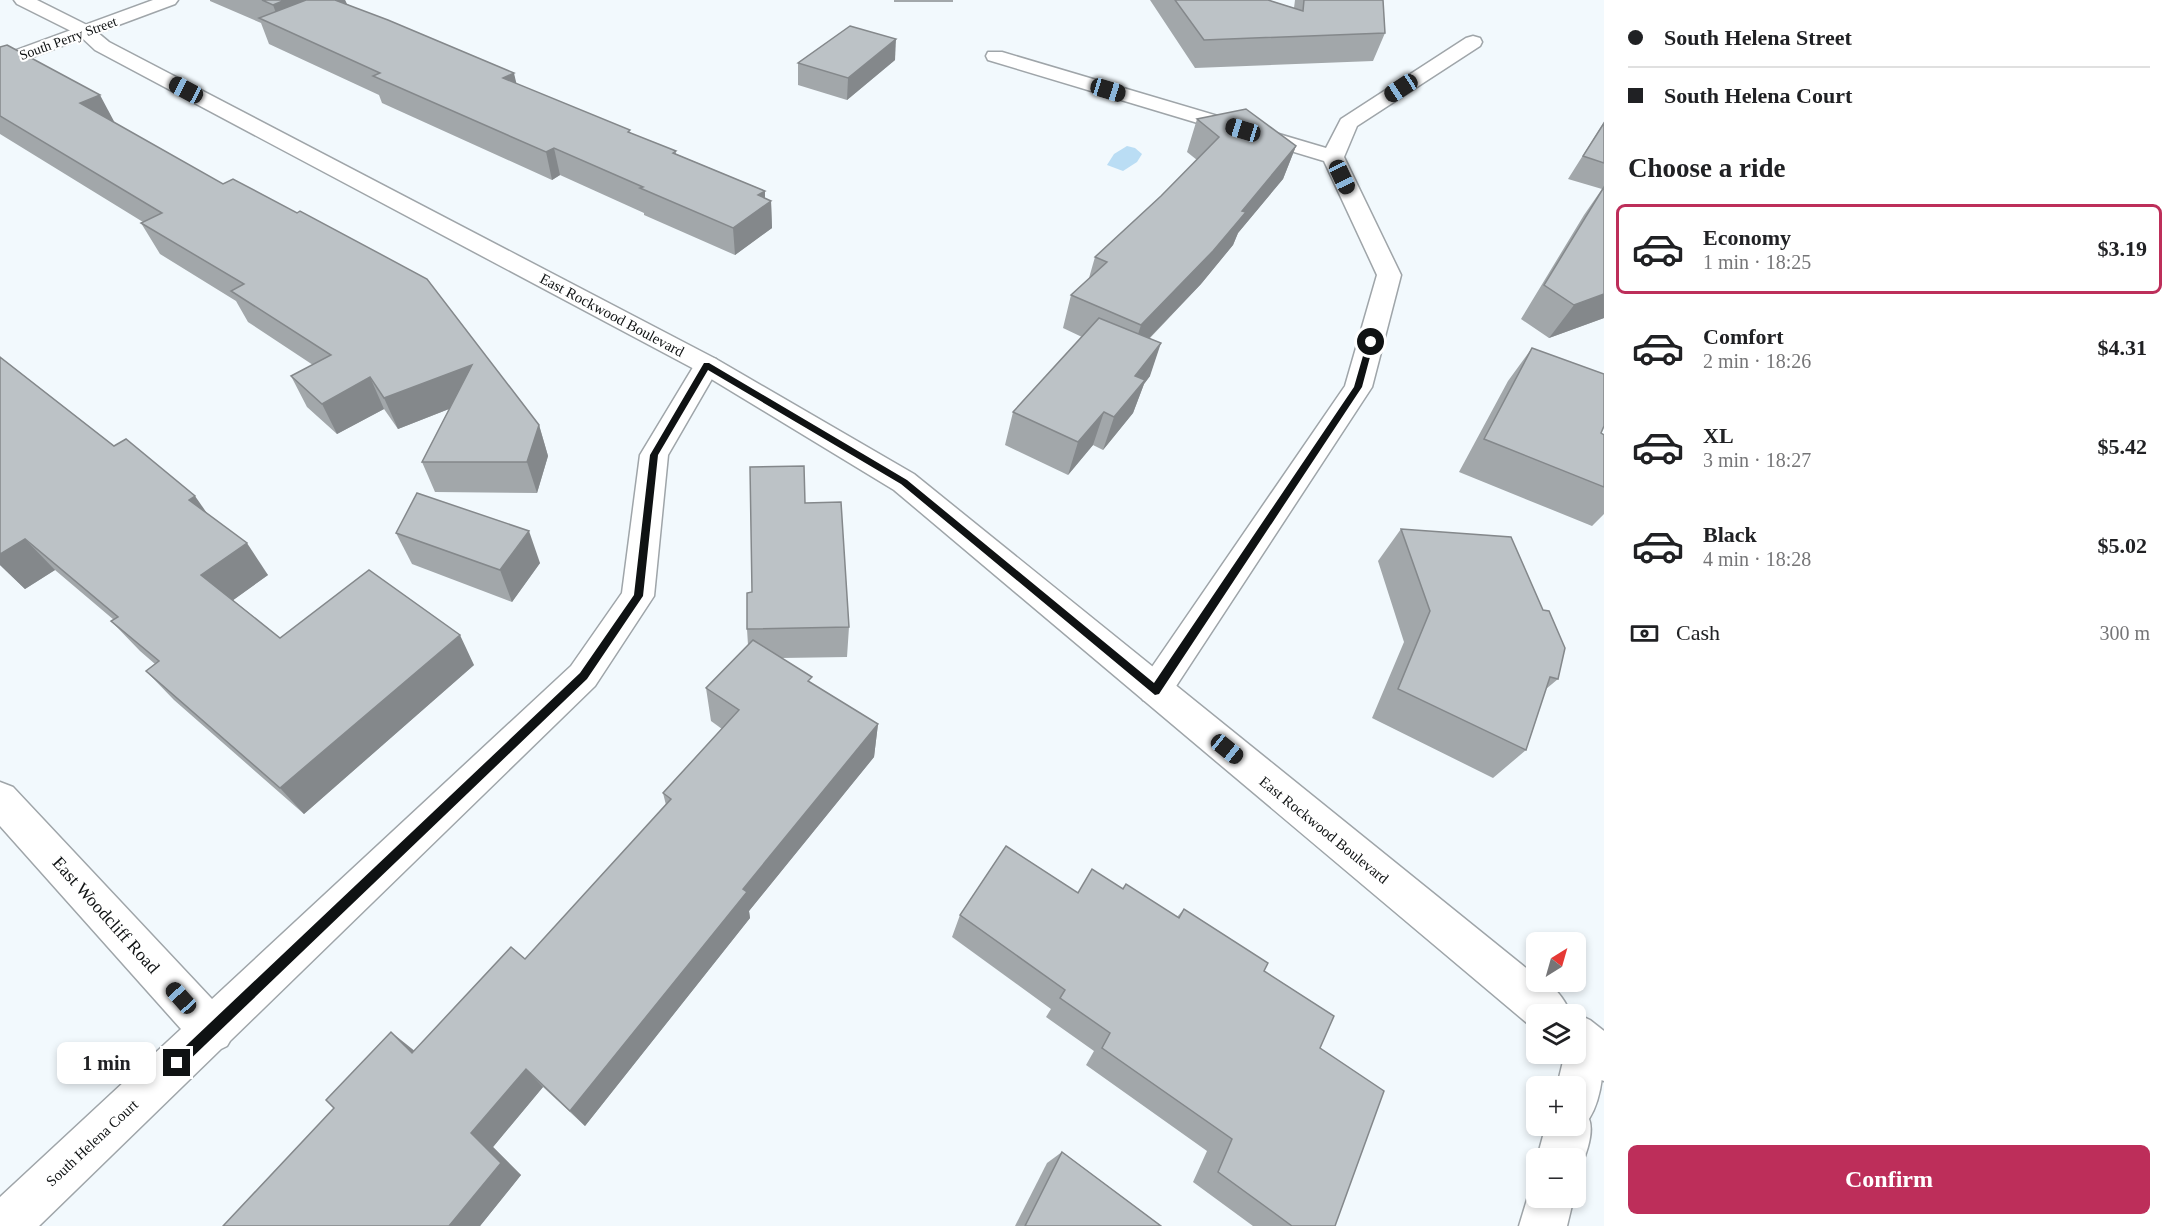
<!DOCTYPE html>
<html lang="en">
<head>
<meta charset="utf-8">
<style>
  body { margin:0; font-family:"Times New Roman",serif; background:#f6f6f6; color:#202124; height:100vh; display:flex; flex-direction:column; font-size:22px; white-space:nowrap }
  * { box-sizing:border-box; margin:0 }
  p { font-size:20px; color:#757577 }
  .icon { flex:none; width:33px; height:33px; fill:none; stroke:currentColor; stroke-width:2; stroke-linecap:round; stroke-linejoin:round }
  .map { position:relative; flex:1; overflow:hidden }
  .sheet { display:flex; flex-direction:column; background:#fff; width:570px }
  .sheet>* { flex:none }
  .hud { display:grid; align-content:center; height:132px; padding:0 24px; background:#fff }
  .needle { width:39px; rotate:37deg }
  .controls { position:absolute; left:1526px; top:932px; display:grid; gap:12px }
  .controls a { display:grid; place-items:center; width:60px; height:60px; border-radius:9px; background:#fff; box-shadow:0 3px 9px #0003; font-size:30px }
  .end { position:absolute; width:27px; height:27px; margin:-14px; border:8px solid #0f1213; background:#fff; box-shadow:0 0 0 3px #fff }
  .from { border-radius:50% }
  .bubble { position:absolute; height:42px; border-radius:9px; background:#fff; box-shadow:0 3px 9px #0003; font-size:20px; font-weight:700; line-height:42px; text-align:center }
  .car { position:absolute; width:18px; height:36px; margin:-18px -9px; border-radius:8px; box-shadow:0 0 4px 2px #0007; background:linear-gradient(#222 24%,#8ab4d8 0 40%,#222 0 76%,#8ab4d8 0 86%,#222 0) }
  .hud b { display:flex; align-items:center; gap:21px; height:57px; font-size:22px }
  .hud b+b { border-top:2px solid #e0e0e0 }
  .hud i { width:15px; height:15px; background:#202124 }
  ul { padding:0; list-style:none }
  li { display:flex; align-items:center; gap:18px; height:90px; margin:0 12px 9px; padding:0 12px; border:3px solid transparent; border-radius:9px }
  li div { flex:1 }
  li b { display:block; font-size:22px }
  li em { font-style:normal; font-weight:700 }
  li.active { border-color:#bd2e5a }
  li>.icon { width:54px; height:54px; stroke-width:1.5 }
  h2 { padding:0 24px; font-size:27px; line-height:72px }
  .pay { display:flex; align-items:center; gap:15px; height:66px; padding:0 24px; font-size:22px }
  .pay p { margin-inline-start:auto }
  .cta { display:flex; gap:12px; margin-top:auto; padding:12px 24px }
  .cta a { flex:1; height:69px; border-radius:9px; background:#bd2e5a; color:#fff; font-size:24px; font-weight:700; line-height:69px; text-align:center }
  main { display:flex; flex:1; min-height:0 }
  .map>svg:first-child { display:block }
  .water { fill:#baddf4 }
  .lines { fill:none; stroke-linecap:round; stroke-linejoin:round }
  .street-casing { stroke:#9fa5a9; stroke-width:3 }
  .secondary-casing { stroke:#9fa5a9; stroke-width:3 }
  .street { fill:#fff; fill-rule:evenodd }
  .secondary { fill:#fff; fill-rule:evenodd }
  .wall { fill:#a2a7aa }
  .shaded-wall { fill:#84888b }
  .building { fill:#bcc2c6; stroke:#84888b; stroke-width:1.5 }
  .route { fill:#0f1213 }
  .labels { text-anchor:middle; stroke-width:4.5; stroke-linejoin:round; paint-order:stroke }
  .far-street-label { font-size:14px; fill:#0f1213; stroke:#fff }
  .street-label { font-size:15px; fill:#0f1213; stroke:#fff }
  .near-street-label { font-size:18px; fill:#0f1213; stroke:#fff }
</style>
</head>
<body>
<main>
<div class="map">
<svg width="1604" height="1226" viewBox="0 0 1604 1226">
  <rect width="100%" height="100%" fill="#f2f9fd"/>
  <polygon class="water" points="1127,146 1135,148 1142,154 1137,162 1123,171 1107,165 1114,154"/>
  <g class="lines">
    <defs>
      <g id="street">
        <polygon points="153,0 178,0 175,4 0,69 0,56"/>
        <polygon points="1473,36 1480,38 1482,42 1480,46 1357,126 1344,157 1401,275 1372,387 1167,700 1155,705 1143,700 1138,690 1143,680 1345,386 1377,275 1324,161 988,60 986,56 988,52 1002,52 1326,148 1341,119 1466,38"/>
        <polygon points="707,356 716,359 720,365 668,455 654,596 595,686 230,1041 227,1046 221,1049 39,1226 0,1226 0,1197 181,1029 0,826 0,782 13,787 212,999 571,666 622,593 640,455 698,359"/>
        <path d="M 1589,1025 L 1604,1031 C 1604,1059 1604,1096 1589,1119 C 1595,1133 1584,1164 1575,1175 L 1575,1158 L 1537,1158 L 1546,1125 L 1575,1125 L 1575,1086 L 1557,1086 L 1565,1053 L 1575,1053 L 1575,1031 Z"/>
        <polygon points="1536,1179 1536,1197 1574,1197 1567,1226 1519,1226 1533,1180"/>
      </g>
      <g id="secondary">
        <path d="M 14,0 L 37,0 L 91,27 L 109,42 L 716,359 L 914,474 L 1536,976 L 1536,981 C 1553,981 1565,1000 1571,1014 L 1536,1014 L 1536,1030 L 1534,1029 L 894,490 L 698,371 L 95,50 L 79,35 L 17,4 Z"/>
        <polygon points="1575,1013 1590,1020 1604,1031 1604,1081 1588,1075 1563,1053 1575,1053 1575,1014 1573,1014"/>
      </g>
    </defs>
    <use href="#street" class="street-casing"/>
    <use href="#secondary" class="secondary-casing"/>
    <use href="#street" class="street"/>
    <use href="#secondary" class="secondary"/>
  </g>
  <g class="wall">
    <polygon points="210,0 345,0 347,4 517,84 630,133 676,151 676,154 765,191 765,198 771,201 772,228 735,255 644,215 644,213 560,175 552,180 382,103 379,95 269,44 261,23 210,1"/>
    <rect x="894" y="0" width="59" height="2"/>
    <polygon points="1150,0 1268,0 1294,8 1295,0 1383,0 1385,33 1373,61 1195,68"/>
    <polygon points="0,47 115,123 539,425 548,456 537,493 435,492 422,462 449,409 398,429 384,409 337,434 307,407 291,376 313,365 248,322 236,301 160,254 141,223 143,222 0,134"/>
    <polygon points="895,60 847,100 798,85 798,63"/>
    <polygon points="1197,119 1296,146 1283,179 1238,233 1233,245 1201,284 1150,338 1150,376 1144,384 1133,413 1103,450 1093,445 1068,475 1005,445 1013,412 1082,337 1063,328 1071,295 1089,278 1095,257 1161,196 1197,160 1187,152"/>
    <polygon points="1604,122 1604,318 1549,338 1521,319 1584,215 1602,189 1568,179"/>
    <polygon points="1532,348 1601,433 1604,435 1604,514 1592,526 1459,472 1508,381"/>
    <polygon points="0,357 114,446 208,515 268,575 233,600 280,638 474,665 304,814 174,700 146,671 155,664 140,651 111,621 114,620 55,570 25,589 0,565"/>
    <polygon points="805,503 849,627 847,657 782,658 811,683 878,724 874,757 749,911 750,918 585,1126 543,1087 493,1147 521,1175 480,1226 415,1050 525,959 666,805 663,793 722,729 711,721 706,688 748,645 747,629 752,592"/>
    <polygon points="1401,529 1558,679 1546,689 1526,750 1493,778 1372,718 1404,642 1378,561"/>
    <polygon points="396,533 540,563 512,602 412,564"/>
    <polygon points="1123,889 1177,917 1184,909 1264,971 1320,1048 1335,1226 1253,1226 1193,1182 1207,1151 1086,1065 1094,1051 1046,1017 1051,1009 952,937 960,915 1078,893"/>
    <polygon points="1062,1152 1161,1226 1015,1226 1047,1163"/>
  </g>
  <g class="shaded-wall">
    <polygon points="285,0 345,0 348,7 282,29 273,5"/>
    <polygon points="896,39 895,60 847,100 848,78"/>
    <polygon points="514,73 520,99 503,78"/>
    <polygon points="100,95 116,125 80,103"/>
    <polygon points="1296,146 1283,179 1238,233 1233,245 1201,284 1130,358 1141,325 1242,211"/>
    <polygon points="554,148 560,175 552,180 546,152"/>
    <polygon points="765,191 765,205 771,201 772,228 735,255 733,228 758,195"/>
    <polygon points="1604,294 1604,318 1549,338 1574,305"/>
    <polygon points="1161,343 1150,376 1144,384 1133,413 1103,450 1114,417 1135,376"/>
    <polygon points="472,365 482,396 398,429 384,398"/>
    <polygon points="370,377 384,409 337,434 322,404"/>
    <polygon points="1104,412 1093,445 1068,475 1078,442"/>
    <polygon points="539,425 548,456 537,493 527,462"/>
    <polygon points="195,496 218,529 189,500"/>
    <polygon points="529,531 540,563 512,602 500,570"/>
    <polygon points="25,539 55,570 25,589 0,565 0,554"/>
    <polygon points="247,543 268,575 225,606 201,575"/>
    <polygon points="460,635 474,665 304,814 280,788"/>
    <polygon points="878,724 874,757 749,911 750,918 585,1126 570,1111 743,889"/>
    <polygon points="391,1032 416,1052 412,1053"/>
    <polygon points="526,1069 543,1087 493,1147 521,1175 480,1226 449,1226 471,1133"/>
  </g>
  <g class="building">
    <polygon points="262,0 285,0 273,5"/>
    <polygon points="306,0 335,0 388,20 514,73 503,78 630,130 628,132 676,151 673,153 765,191 758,195 771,201 733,228 640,188 643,187 554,148 546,152 373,76 380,73 259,18"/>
    <polygon points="1175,0 1268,0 1303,11 1304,0 1383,0 1385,33 1204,40"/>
    <polygon points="850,26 896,39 848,78 798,63"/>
    <polygon points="7,45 100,95 80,103 223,184 233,179 297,213 300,211 427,279 539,425 527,462 422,462 472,365 384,398 370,377 322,404 291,376 331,355 231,291 244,284 141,223 162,213 0,116 0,47"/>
    <polygon points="1246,109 1296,146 1242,211 1246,212 1213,251 1141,325 1071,295 1107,262 1095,257 1161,196 1219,137 1197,119"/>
    <polygon points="1604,123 1604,163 1583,156"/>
    <polygon points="1604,187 1604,294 1574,305 1544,285"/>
    <polygon points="1099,318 1161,343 1135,376 1145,380 1114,417 1104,412 1078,442 1013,412"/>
    <polygon points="1532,348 1604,374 1604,426 1601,433 1604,435 1604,487 1484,439"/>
    <polygon points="0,357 114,446 126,439 195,496 189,500 247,543 201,575 280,638 369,570 460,635 280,788 146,671 159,661 111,621 118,617 25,539 0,554"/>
    <polygon points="804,466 805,503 841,502 849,627 747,629 747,593 752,592 750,467"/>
    <polygon points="417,493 529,531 500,570 396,533"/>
    <polygon points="1401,529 1511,537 1543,610 1549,611 1565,648 1558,679 1550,677 1526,750 1398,689 1430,611"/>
    <polygon points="753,640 812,677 808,681 878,724 743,889 747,892 570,1111 526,1069 471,1133 501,1163 449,1226 223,1226 334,1108 326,1100 391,1032 412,1053 511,947 525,959 671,799 663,793 739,710 706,688"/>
    <polygon points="1006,846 1078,893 1092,869 1123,889 1126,884 1179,918 1184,909 1268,963 1264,971 1334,1016 1320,1048 1384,1091 1335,1226 1292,1226 1218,1172 1232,1139 1102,1048 1110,1033 1060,998 1065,990 960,915"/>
    <polygon points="1062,1152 1161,1226 1025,1226"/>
  </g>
  <polygon class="route" points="1371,340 1374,342 1362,387 1159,694 1155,695 901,484 708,370 658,455 643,596 587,679 181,1068 177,1070 172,1068 170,1063 172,1059 580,673 634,595 650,455 704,363 709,363 907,480 1154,683 1354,387 1367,342"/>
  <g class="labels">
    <g class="far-street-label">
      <text transform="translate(68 38) rotate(-20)" y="5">South Perry Street</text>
    </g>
    <g class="street-label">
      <text transform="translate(612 315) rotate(28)" y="5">East Rockwood Boulevard</text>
      <text transform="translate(1324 830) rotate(39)" y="5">East Rockwood Boulevard</text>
      <text transform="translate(92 1143) rotate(-43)" y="5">South Helena Court</text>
    </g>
    <g class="near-street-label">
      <text transform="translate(106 915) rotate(48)" y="6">East Woodcliff Road</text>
    </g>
  </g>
</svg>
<div class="controls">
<a><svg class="needle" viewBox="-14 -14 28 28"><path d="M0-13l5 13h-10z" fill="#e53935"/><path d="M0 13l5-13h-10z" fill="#757577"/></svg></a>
<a><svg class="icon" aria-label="layers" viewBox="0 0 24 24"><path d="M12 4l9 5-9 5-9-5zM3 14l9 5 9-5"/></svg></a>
<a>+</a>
<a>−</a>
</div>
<i class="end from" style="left:1371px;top:342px"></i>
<i class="end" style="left:177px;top:1063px"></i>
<div class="bubble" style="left:57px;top:1042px;width:99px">1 min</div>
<i class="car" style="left:1401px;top:88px;rotate:237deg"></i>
<i class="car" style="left:186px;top:90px;rotate:298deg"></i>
<i class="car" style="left:1108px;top:90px;rotate:107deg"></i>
<i class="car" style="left:1243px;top:130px;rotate:287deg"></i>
<i class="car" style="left:1342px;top:177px;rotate:155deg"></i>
<i class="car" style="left:1227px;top:749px;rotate:129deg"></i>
<i class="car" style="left:181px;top:998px;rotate:318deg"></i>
</div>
<section class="sheet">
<div class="hud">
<b><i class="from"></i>South Helena Street</b>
<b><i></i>South Helena Court</b>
</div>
<h2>Choose a ride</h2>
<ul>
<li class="active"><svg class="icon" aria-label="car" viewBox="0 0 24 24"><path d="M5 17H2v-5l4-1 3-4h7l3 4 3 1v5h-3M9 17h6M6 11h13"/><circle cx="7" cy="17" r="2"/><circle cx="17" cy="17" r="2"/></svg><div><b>Economy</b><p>1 min · 18:25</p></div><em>$3.19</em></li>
<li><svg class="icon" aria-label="car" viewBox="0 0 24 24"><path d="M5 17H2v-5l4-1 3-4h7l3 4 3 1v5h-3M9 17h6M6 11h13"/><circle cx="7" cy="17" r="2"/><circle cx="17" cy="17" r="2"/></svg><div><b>Comfort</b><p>2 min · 18:26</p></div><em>$4.31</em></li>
<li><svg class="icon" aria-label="car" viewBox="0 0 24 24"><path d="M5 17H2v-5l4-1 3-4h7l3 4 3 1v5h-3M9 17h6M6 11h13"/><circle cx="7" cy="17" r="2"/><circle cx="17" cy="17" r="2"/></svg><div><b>XL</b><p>3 min · 18:27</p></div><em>$5.42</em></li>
<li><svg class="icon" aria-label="car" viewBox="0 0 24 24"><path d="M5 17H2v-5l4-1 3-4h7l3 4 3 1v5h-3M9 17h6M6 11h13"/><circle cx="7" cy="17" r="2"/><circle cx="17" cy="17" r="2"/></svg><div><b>Black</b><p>4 min · 18:28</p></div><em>$5.02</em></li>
</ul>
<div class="pay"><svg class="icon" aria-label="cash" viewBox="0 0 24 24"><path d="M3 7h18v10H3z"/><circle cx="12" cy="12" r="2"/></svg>Cash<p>300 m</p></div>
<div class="cta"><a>Confirm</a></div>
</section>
</main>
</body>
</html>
